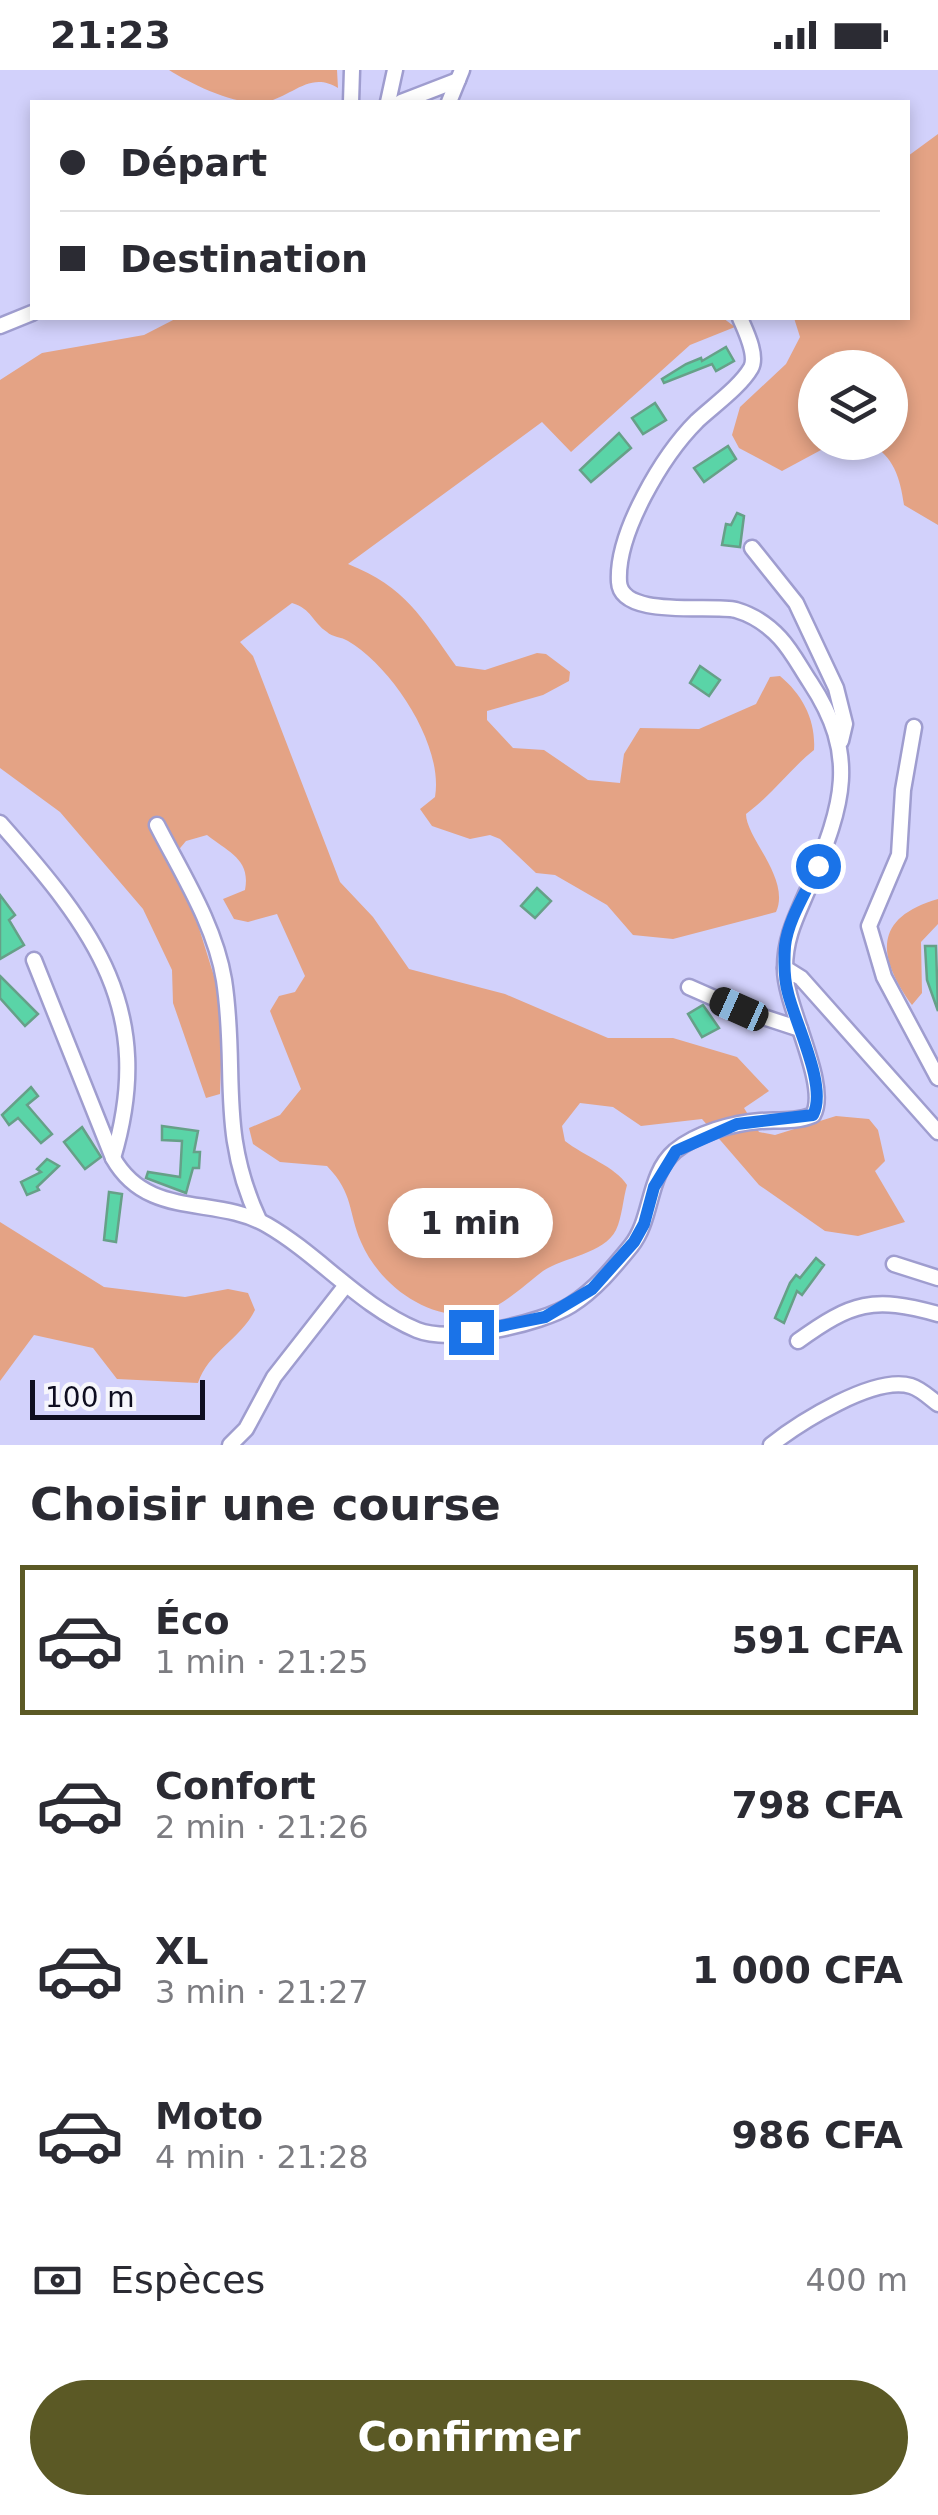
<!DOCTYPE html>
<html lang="fr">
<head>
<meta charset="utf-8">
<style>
  body { margin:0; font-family:"DejaVu Sans",sans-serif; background:#f2f2f3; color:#2b2b33; height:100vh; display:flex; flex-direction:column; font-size:38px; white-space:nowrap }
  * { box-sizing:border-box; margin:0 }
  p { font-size:32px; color:#7c7c81 }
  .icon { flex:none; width:55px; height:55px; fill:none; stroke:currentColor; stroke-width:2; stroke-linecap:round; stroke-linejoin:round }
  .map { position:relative; height:1375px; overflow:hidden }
  .drawer { display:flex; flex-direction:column; background:#fff; flex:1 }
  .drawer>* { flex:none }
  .guide { position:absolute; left:30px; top:30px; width:880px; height:220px; border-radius:0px; box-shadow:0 5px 15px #0003; display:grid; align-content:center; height:220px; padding:0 30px; background:#fff }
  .tools { position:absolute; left:798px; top:280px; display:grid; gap:20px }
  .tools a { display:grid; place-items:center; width:110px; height:110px; border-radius:50%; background:#fff; box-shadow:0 5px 15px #0003; font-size:50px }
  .scale { position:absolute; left:30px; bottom:25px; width:175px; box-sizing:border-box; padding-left:10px; border:5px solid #0f0e20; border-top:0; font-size:28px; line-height:35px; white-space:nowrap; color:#0f0e20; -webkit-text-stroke:8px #f6f6fc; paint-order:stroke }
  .end { position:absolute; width:45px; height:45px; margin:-22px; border:12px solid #1a73e8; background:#fff; box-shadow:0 0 0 5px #fff }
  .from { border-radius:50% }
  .bubble { position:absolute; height:70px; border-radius:35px; background:#fff; box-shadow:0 5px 15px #0003; font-size:32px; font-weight:600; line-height:70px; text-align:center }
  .car { position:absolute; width:30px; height:60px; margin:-30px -15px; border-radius:12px; box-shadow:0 0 8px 2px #0007; background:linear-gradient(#222 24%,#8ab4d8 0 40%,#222 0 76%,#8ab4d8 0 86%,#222 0) }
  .guide b { display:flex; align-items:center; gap:35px; height:95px; font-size:38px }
  .guide b+b { border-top:2px solid #e1e1e2 }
  .guide i { width:25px; height:25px; background:#2b2b33 }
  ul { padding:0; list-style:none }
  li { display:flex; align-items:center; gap:30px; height:150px; margin:0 20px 15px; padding:0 10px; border:5px solid transparent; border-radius:0px }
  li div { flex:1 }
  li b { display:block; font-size:38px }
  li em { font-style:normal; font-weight:600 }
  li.selected { border-color:#5b5925 }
  li>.icon { width:90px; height:90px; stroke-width:1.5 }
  h2 { padding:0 30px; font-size:45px; line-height:120px }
  .pay { display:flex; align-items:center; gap:25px; height:110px; padding:0 30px; font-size:38px }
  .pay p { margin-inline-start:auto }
  .action { display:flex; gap:20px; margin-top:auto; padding:20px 30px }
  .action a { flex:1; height:115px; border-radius:60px; background:#5b5925; color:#fff; font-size:40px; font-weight:600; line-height:115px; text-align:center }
  .status { display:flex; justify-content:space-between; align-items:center; height:70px; padding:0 50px; background:#fff; direction:ltr }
  .status svg { height:28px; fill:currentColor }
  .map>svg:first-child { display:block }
  .green { fill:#e4a385 }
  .building { fill:#5ad4a7; stroke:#66a088; stroke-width:2.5 }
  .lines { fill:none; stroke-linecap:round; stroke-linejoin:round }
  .minor-casing { stroke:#9f9dcf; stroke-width:19 }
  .minor { stroke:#fff; stroke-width:14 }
  .route { stroke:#1a73e8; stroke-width:12 }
</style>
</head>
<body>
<div class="status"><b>21:23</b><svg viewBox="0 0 49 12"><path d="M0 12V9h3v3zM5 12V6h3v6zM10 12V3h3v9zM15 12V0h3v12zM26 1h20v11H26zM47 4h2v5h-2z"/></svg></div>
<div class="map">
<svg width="938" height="1375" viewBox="0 0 938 1375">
  <rect width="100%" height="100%" fill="#d2d1fb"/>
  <g class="green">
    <path d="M 169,0 L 337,0 L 338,18 C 310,0 292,27 265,32 C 238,37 191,14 169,0 Z"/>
    <path d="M 938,64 L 938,455 L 904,435 C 900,408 894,386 869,373 L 890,372 L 890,298 L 815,298 L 815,372 L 834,373 L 782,401 L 739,378 L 732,365 L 740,337 L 786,294 L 800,267 L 794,248 L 908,248 L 908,86 Z"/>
    <path d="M 177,248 L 723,248 L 735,257 L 690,275 L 571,382 L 542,352 L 348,494 C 406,517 421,547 456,596 L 485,600 L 537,583 L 546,584 L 570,602 L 569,611 L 543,625 L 487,641 L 487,650 L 513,678 L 544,680 L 588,710 L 620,713 L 624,684 L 640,658 L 699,659 L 756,634 L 770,607 L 780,606 C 803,625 816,651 814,680 C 789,700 772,725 746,744 C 746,768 791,809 776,842 L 673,869 L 633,865 L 607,835 L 555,805 L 536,803 L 500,769 L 490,765 L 470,769 L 432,756 L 420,739 L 435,727 C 444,675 392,597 348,571 C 342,567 332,567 327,562 C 312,552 312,539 292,533 L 240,572 L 253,586 L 340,812 L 373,847 L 409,899 L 505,924 L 608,968 L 673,968 L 737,987 L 769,1021 L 744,1038 L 759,1062 L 775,1065 L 836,1046 L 869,1049 L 878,1060 L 885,1091 L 875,1101 L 905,1152 L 858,1166 L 825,1161 L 759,1115 L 702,1049 L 641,1056 L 613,1037 L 580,1033 L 562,1056 L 565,1071 C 584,1086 616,1097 627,1115 C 623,1129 622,1147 616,1160 C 604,1184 564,1187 543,1201 C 527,1213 505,1234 486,1241 C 435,1257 380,1217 361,1172 C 348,1142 354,1124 327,1096 L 280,1092 L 253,1074 L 249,1058 L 280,1045 L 301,1019 L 270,941 L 279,926 L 295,922 L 305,906 L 277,844 L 248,852 L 234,849 L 223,829 L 245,820 C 251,789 228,782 207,765 L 186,771 L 176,783 L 175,800 L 194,842 L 223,935 L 220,1024 L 206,1028 L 173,933 L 172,900 L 143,839 L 60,742 L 0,698 L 0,310 L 42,283 L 144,265 Z"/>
    <path d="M 938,829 L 938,854 L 921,872 L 922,923 L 912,935 C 877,886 873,848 938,829 Z"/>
    <path d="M 0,1152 L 104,1217 L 185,1227 L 228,1219 L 248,1223 L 255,1240 C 241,1269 208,1282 198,1313 L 117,1309 L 93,1278 L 34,1265 L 0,1311 Z"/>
  </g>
  <g class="building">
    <polygon points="726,277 734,291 716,301 712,294 664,313 662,309 686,294 701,288 702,291"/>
    <polygon points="655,333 666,350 643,364 632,348"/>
    <polygon points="619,363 631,378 591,412 580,400"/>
    <polygon points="728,376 736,389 704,412 694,398"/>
    <polygon points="737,443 744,446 740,477 722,475 726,454 731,455"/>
    <polygon points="700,596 720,610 709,626 690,613"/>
    <polygon points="537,818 551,831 535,848 521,836"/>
    <polygon points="0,825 15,845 9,850 24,875 0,889"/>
    <polygon points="925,876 936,876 938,941 927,910"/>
    <polygon points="0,906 38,944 25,956 0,928"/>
    <polygon points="703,935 719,958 702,967 688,944"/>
    <polygon points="31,1017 38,1026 27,1035 52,1064 41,1073 18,1048 9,1055 2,1045"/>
    <polygon points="162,1056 198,1061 194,1082 200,1082 199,1098 193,1098 186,1123 146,1108 148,1102 180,1107 182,1071 162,1070"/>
    <polygon points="82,1057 101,1087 85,1099 64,1072"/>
    <polygon points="47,1089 59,1096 37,1117 39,1120 27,1125 21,1112 41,1102 37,1099"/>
    <polygon points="109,1122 122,1124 116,1172 104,1170"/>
    <polygon points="816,1188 824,1195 802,1225 797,1221 784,1253 775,1248 790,1213 796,1205 800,1208"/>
  </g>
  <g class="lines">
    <defs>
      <g id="minor">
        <polyline points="351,32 352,0"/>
        <polyline points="388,32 395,0"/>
        <polyline points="401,32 458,10"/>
        <polyline points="449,32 462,0"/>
        <path d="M 740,248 C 745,260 758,285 751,298 C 740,317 713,336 697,351 C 663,385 616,463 619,512 C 621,549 711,534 736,540 C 753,545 768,555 780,568 C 792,581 800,597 810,612 C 859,686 843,734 811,812 C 799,842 785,864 785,898"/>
        <polyline points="0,256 32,243"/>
        <polyline points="752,478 796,533 836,618 845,654 841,671"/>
        <polyline points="914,657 903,720 899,785 869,856 884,907 938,1008"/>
        <path d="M 0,753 C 94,859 157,940 113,1088"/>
        <path d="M 157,755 C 182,804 215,855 224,910 C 238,1001 217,1060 259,1150"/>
        <path d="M 34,890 L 113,1088 C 148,1150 215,1125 267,1155 C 319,1185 360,1236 417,1260 C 451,1274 541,1254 571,1235 C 595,1220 613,1198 631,1176 C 653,1149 647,1105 675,1081 C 697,1063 733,1053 760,1051 C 777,1050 797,1052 813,1045 C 830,1015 784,935 785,898 L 801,908 L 938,1062"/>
        <polyline points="689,917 739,939 800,959"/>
        <polyline points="894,1194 938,1208"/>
        <path d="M 798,1271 C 852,1232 873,1226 938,1244"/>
        <polyline points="230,1375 246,1359 274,1307 346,1215"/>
        <path d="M 771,1375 C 799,1353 874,1305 911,1316 C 921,1319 930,1328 938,1334"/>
      </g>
    </defs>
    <use href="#minor" class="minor-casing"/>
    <use href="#minor" class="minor"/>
  </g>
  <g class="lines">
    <path class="route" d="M 471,1262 L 545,1247 L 592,1219 L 634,1172 L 644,1154 L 654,1117 L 676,1081 L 737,1054 L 813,1045 C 828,1017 795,953 788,923 C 784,909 784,891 785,876 C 788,849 807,821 818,796"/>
  </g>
</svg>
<div class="tools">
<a><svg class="icon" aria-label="layers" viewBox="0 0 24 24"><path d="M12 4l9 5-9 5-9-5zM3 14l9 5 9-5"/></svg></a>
</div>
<div class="scale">100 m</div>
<i class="end from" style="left:818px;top:796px"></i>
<i class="end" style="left:471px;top:1262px"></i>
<div class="bubble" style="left:388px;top:1118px;width:165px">1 min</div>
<i class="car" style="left:739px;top:939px;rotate:294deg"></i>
<div class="guide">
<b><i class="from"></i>Départ</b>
<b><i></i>Destination</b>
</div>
</div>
<section class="drawer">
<h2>Choisir une course</h2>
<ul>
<li class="selected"><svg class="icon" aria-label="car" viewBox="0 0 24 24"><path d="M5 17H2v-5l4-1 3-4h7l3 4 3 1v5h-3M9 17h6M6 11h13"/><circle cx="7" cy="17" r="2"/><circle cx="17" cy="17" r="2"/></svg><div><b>Éco</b><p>1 min · 21:25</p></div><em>591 CFA</em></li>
<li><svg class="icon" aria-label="car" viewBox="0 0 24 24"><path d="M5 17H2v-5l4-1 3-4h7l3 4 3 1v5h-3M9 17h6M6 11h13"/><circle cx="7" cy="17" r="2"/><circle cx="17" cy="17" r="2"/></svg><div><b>Confort</b><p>2 min · 21:26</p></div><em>798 CFA</em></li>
<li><svg class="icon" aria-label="car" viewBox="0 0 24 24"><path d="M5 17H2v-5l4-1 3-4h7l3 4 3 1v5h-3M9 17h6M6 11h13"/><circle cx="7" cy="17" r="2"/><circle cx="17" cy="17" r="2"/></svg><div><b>XL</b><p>3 min · 21:27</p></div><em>1 000 CFA</em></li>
<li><svg class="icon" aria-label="car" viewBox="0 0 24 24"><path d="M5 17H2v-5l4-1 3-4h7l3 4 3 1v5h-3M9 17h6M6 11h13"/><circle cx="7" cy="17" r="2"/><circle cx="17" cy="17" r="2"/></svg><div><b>Moto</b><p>4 min · 21:28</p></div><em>986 CFA</em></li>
</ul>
<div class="pay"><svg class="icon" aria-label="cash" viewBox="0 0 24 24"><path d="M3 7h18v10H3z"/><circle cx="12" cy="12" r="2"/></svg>Espèces<p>400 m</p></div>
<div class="action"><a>Confirmer</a></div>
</section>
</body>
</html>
